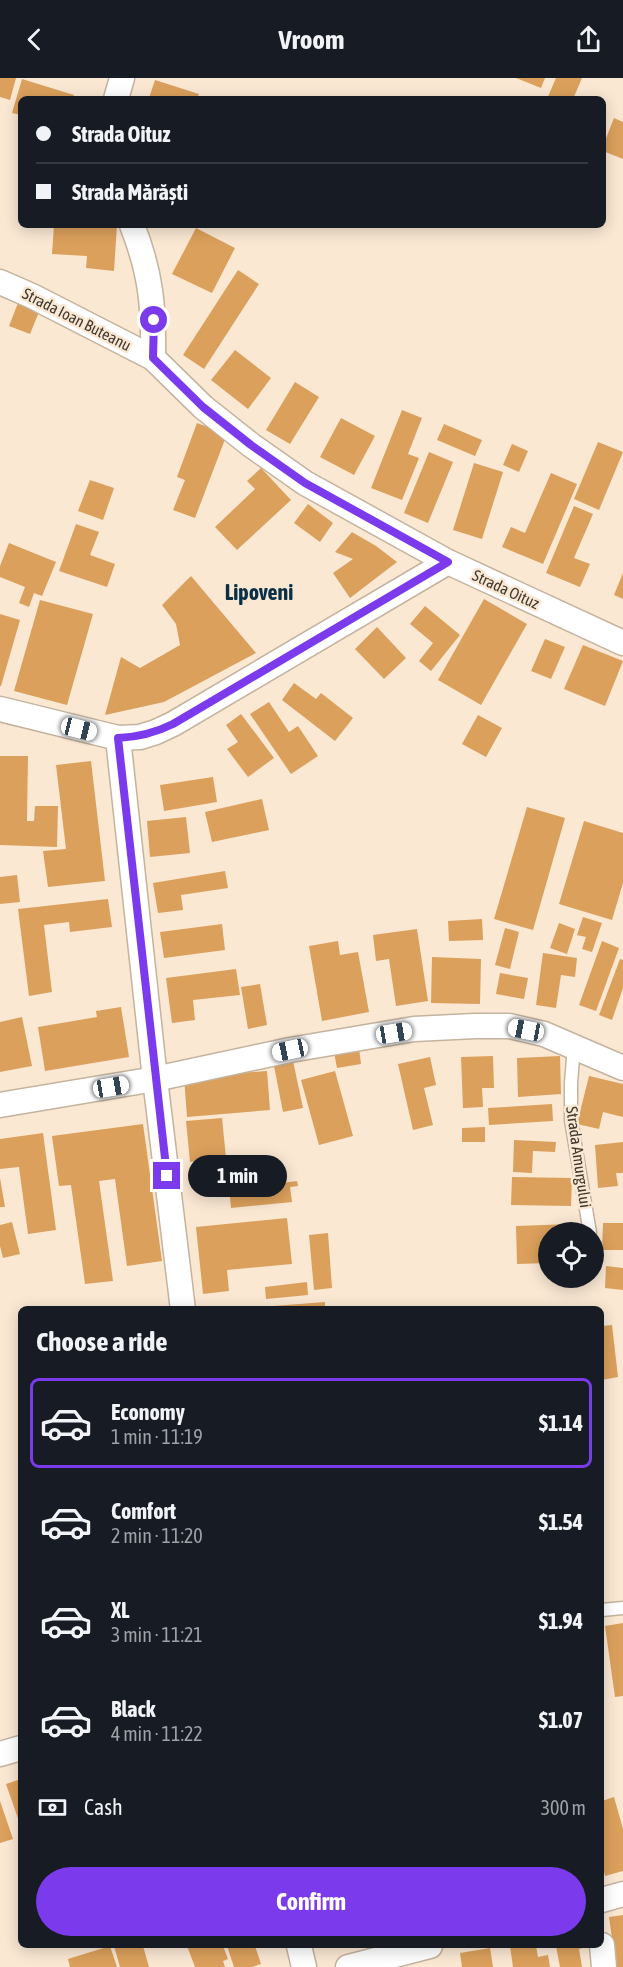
<!DOCTYPE html>
<html lang="en">
<head>
<meta charset="utf-8">
<style>
  body { margin:0; font-family:"Asap Condensed",sans-serif; background:#242831; color:#f1f3f6; height:100vh; display:flex; flex-direction:column; font-size:22px; white-space:nowrap }
  * { box-sizing:border-box; margin:0 }
  p { font-size:20px; color:#9ea1a6 }
  .icon { flex:none; width:33px; height:33px; fill:none; stroke:currentColor; stroke-width:2; stroke-linecap:round; stroke-linejoin:round }
  .map { position:relative; flex:1; overflow:hidden }
  .panel { position:absolute; left:18px; top:1228px; width:586px; height:642px; display:flex; flex-direction:column; background:#171b24; border-radius:9px; box-shadow:0 3px 15px #0003 }
  .panel>* { flex:none }
  .guide { position:absolute; left:18px; top:18px; width:588px; height:132px; border-radius:9px; box-shadow:0 3px 15px #0003; display:grid; align-content:center; height:132px; padding:0 18px; background:#171b24 }
  .buttons { position:absolute; left:538px; top:1144px; display:grid; gap:12px }
  .buttons a { display:grid; place-items:center; width:66px; height:66px; border-radius:50%; background:#171b24; box-shadow:0 3px 15px #0003; font-size:30px }
  .end { position:absolute; width:27px; height:27px; margin:-14px; border:8px solid #7c3aed; background:#fff; box-shadow:0 0 0 3px #fff }
  .from { border-radius:50% }
  .bubble { position:absolute; height:42px; border-radius:21px; background:#171b24; box-shadow:0 3px 15px #0003; font-size:20px; font-weight:700; line-height:42px; text-align:center }
  .car { position:absolute; width:18px; height:36px; margin:-18px -9px; border-radius:8px; box-shadow:0 0 4px 2px #0007; background:linear-gradient(#fff 24%,#345 0 40%,#fff 0 76%,#345 0 86%,#fff 0) }
  .guide b { display:flex; align-items:center; gap:21px; height:57px; font-size:22px }
  .guide b+b { border-top:2px solid #363941 }
  .guide i { width:15px; height:15px; background:#f1f3f6 }
  ul { padding:0; list-style:none }
  li { display:flex; align-items:center; gap:18px; height:90px; margin:0 12px 9px; padding:0 6px; border:3px solid transparent; border-radius:9px }
  li div { flex:1 }
  li b { display:block; font-size:22px }
  li em { font-style:normal; font-weight:700 }
  li.active { border-color:#7c3aed }
  li>.icon { width:54px; height:54px; stroke-width:1.5 }
  h2 { padding:0 18px; font-size:27px; line-height:72px }
  .pay { display:flex; align-items:center; gap:15px; height:66px; padding:0 18px; font-size:22px }
  .pay p { margin-inline-start:auto }
  .button { display:flex; gap:12px; margin-top:auto; padding:12px 18px }
  .button a { flex:1; height:69px; border-radius:36px; background:#7c3aed; color:#fff; font-size:24px; font-weight:700; line-height:69px; text-align:center }
  header { display:flex; justify-content:space-between; align-items:center; height:78px; padding:0 18px; background:#171b24; font-size:27px; font-weight:700 }
  .map>svg:first-child { display:block }
  .building { fill:#dba05c }
  .lines { fill:none; stroke-linecap:round; stroke-linejoin:round }
  .lane-casing { stroke:#c4b39e; stroke-width:15 }
  .street-casing { stroke:#c4b39e; stroke-width:27 }
  .lane { stroke:#fff; stroke-width:12 }
  .street { stroke:#fff; stroke-width:24 }
  .route { stroke:#7c3aed; stroke-width:8 }
  .labels { text-anchor:middle; stroke-width:5; stroke-linejoin:round; paint-order:stroke }
  .street-label { font-size:16px; fill:#403930; stroke:#fae8d3 }
  .district-label { font-size:22px; font-weight:bold; fill:#0a3048; stroke:#fae8d3 }
</style>
</head>
<body>
<header><svg class="icon" aria-label="back" viewBox="0 0 24 24"><path d="M15 5l-7 7 7 7"/></svg>Vroom<svg class="icon" aria-label="share" viewBox="0 0 24 24"><path d="M12 15V3M7 8l5-5 5 5M5 13v7h14v-7"/></svg></header>
<div class="map">
<svg width="623" height="1889" viewBox="0 0 623 1889">
  <rect width="100%" height="100%" fill="#fae8d3"/>
  <g class="building">
    <polygon points="0,0 16,0 10,22 0,19"/>
    <polygon points="516,0 545,0 541,10"/>
    <polygon points="556,0 582,0 573,21 547,21"/>
    <polygon points="22,1 74,17 73,21 21,21 21,37 12,35"/>
    <polygon points="155,2 199,16 197,21 149,20"/>
    <polygon points="614,40 623,44 623,81 603,73 603,68"/>
    <polygon points="54,147 117,147 114,193 86,190 87,178 52,176"/>
    <polygon points="196,150 235,170 212,215 172,196"/>
    <polygon points="238,192 259,206 204,291 183,277"/>
    <polygon points="18,225 39,234 30,256 9,248"/>
    <polygon points="235,272 271,300 248,331 211,302"/>
    <polygon points="295,304 319,319 290,366 266,352"/>
    <polygon points="402,332 422,340 408,376 419,380 402,422 371,410"/>
    <polygon points="341,340 375,358 354,397 320,379"/>
    <polygon points="197,345 227,356 195,440 173,432 185,402 177,399"/>
    <polygon points="444,346 482,362 475,378 437,362"/>
    <polygon points="598,364 623,374 599,432 574,421"/>
    <polygon points="512,366 528,373 519,394 503,387"/>
    <polygon points="429,374 453,384 428,445 404,435"/>
    <polygon points="474,385 503,394 482,461 453,452"/>
    <polygon points="261,390 291,422 237,472 215,449 255,411 247,403"/>
    <polygon points="551,395 577,406 543,486 502,469 511,449 525,455"/>
    <polygon points="90,402 114,410 103,442 78,433"/>
    <polygon points="308,426 333,445 320,464 294,445"/>
    <polygon points="574,428 593,436 574,480 590,486 580,509 546,495"/>
    <polygon points="76,446 99,454 90,477 115,486 107,509 59,493"/>
    <polygon points="352,454 376,468 397,484 350,520 333,495 353,481 335,474"/>
    <polygon points="9,465 56,484 42,518 34,515 29,529 19,525 25,509 0,499 0,488"/>
    <polygon points="623,495 623,521 614,517"/>
    <polygon points="191,498 256,575 164,624 105,637 121,579 140,590 180,567 176,546 162,527"/>
    <polygon points="484,521 527,546 481,627 438,602"/>
    <polygon points="40,522 93,536 67,627 14,613"/>
    <polygon points="425,528 460,557 431,593 419,583 433,565 410,546"/>
    <polygon points="0,536 20,542 1,608 0,608"/>
    <polygon points="377,549 406,580 384,601 355,571"/>
    <polygon points="545,561 565,569 551,601 531,593"/>
    <polygon points="583,567 623,583 605,628 564,611"/>
    <polygon points="294,605 316,621 321,615 353,640 335,663 282,622"/>
    <polygon points="269,624 289,654 298,648 318,678 291,696 250,636"/>
    <polygon points="241,636 274,680 248,699 227,671 238,664 226,647"/>
    <polygon points="478,637 502,650 486,679 462,666"/>
    <polygon points="0,678 28,678 27,743 34,743 35,728 58,728 57,769 0,767"/>
    <polygon points="91,683 105,803 48,809 43,773 66,771 56,687"/>
    <polygon points="213,699 217,724 164,733 160,707"/>
    <polygon points="262,721 269,752 212,764 205,734"/>
    <polygon points="527,729 565,740 533,852 494,841"/>
    <polygon points="186,739 190,775 150,779 147,743"/>
    <polygon points="584,743 623,755 623,805 612,842 559,826"/>
    <polygon points="225,793 228,810 181,817 183,832 158,835 153,805"/>
    <polygon points="17,797 20,824 0,826 0,799"/>
    <polygon points="108,821 112,849 70,854 69,844 44,847 52,914 29,918 18,831"/>
    <polygon points="583,839 602,845 592,874 582,871 586,859 577,857"/>
    <polygon points="482,841 483,862 449,863 448,843"/>
    <polygon points="559,845 575,851 567,876 550,870"/>
    <polygon points="222,846 225,872 164,880 160,854"/>
    <polygon points="505,850 519,854 510,891 495,887"/>
    <polygon points="417,851 428,923 396,928 389,881 376,883 373,857"/>
    <polygon points="338,863 340,877 358,874 369,934 322,943 309,868"/>
    <polygon points="602,863 619,870 596,933 579,927"/>
    <polygon points="543,875 577,880 575,899 561,897 556,930 536,927"/>
    <polygon points="432,879 481,881 480,926 431,925"/>
    <polygon points="620,881 623,882 623,910 612,942 599,937"/>
    <polygon points="236,891 240,917 193,922 195,942 172,945 166,900"/>
    <polygon points="500,895 528,900 524,921 496,916"/>
    <polygon points="260,906 267,947 248,951 241,909"/>
    <polygon points="121,929 129,979 45,993 38,949 97,939 96,933"/>
    <polygon points="22,939 32,988 0,994 0,944"/>
    <polygon points="359,970 361,986 337,990 334,974"/>
    <polygon points="493,978 494,1010 482,1010 483,1029 463,1030 461,979"/>
    <polygon points="560,978 561,1016 518,1019 517,980"/>
    <polygon points="430,979 436,1007 424,1010 433,1047 413,1052 398,986"/>
    <polygon points="293,983 303,1030 283,1034 274,988"/>
    <polygon points="267,993 270,1032 187,1039 184,999"/>
    <polygon points="335,993 353,1058 319,1067 301,1002"/>
    <polygon points="589,998 623,1006 623,1039 603,1034 599,1051 577,1046"/>
    <polygon points="552,1026 553,1043 489,1047 488,1030"/>
    <polygon points="222,1040 226,1080 190,1084 186,1043"/>
    <polygon points="143,1046 162,1183 127,1188 115,1101 99,1103 113,1203 85,1206 71,1107 59,1108 52,1058"/>
    <polygon points="485,1049 485,1064 462,1064 462,1050"/>
    <polygon points="43,1055 56,1152 28,1156 19,1089 0,1091 0,1061"/>
    <polygon points="514,1062 556,1064 555,1074 533,1073 532,1095 513,1094"/>
    <polygon points="623,1064 623,1095 616,1095 618,1108 598,1110 595,1067"/>
    <polygon points="280,1090 281,1105 297,1103 298,1108 290,1109 292,1124 231,1130 228,1096"/>
    <polygon points="512,1099 572,1100 571,1128 511,1127"/>
    <polygon points="0,1100 5,1129 0,1129"/>
    <polygon points="287,1140 292,1186 227,1192 229,1213 203,1216 196,1149"/>
    <polygon points="12,1144 20,1176 3,1180 0,1168 0,1147"/>
    <polygon points="603,1145 623,1145 623,1172 602,1172"/>
    <polygon points="571,1146 571,1155 549,1155 549,1185 517,1186 516,1148"/>
    <polygon points="328,1155 332,1210 314,1212 309,1157"/>
    <polygon points="606,1188 623,1190 623,1212 605,1210"/>
    <polygon points="307,1204 308,1217 266,1221 265,1209"/>
    <polygon points="325,1224 325,1232 249,1232 249,1230"/>
    <polygon points="612,1247 618,1299 602,1302 602,1248"/>
    <polygon points="623,1545 623,1618 615,1619 605,1548"/>
    <polygon points="21,1701 21,1749 6,1706"/>
    <polygon points="614,1719 623,1751 623,1793 605,1798 602,1785 602,1723"/>
    <polygon points="0,1723 13,1761 0,1765"/>
    <polygon points="623,1837 623,1889 616,1889 609,1839"/>
    <polygon points="110,1868 117,1889 70,1889 68,1881"/>
    <polygon points="114,1868 143,1868 149,1889 120,1889"/>
    <polygon points="187,1868 223,1868 228,1881 223,1883 225,1889 195,1889"/>
    <polygon points="227,1868 255,1868 261,1886 252,1889 234,1889"/>
    <polygon points="510,1868 536,1868 538,1879 548,1877 550,1889 513,1889"/>
    <polygon points="556,1868 590,1868 579,1871 582,1889 560,1889"/>
    <polygon points="490,1870 493,1889 462,1889 460,1875"/>
  </g>
  <g class="lines">
    <defs>
      <g id="lane">
        <polyline points="574,968 571,1005 571,1042 590,1155"/>
        <polyline points="602,1532 623,1530"/>
      </g>
      <g id="street">
        <polyline points="116,21 122,0"/>
        <path d="M 132,147 C 151,195 154,229 153,280"/>
        <polyline points="0,204 32,218 153,280 203,329 251,367 305,405 448,484 623,565"/>
        <polyline points="0,631 118,660 140,659 156,654 173,646 448,484"/>
        <polyline points="118,660 155,1001 183,1232"/>
        <polyline points="0,1027 155,1001 290,972 414,951 475,948 509,948 544,956 623,990"/>
        <polyline points="0,1676 21,1670"/>
        <polyline points="602,1822 623,1816"/>
        <polyline points="602,1867 604,1889"/>
        <polyline points="299,1868 304,1889"/>
        <polyline points="348,1889 430,1868"/>
      </g>
    </defs>
    <use href="#lane" class="lane-casing"/>
    <use href="#street" class="street-casing"/>
    <use href="#lane" class="lane"/>
    <use href="#street" class="street"/>
  </g>
  <g class="lines">
    <path class="route" d="M 154,242 L 153,280 L 203,329 L 251,367 L 305,405 L 448,484 L 173,646 C 155,655 139,659 118,660 L 167,1098"/>
  </g>
  <g class="labels">
    <g class="street-label">
      <text transform="translate(77 241) rotate(27)" y="6">Strada Ioan Buteanu</text>
      <text transform="translate(506 511) rotate(25)" y="6">Strada Oituz</text>
      <text transform="translate(579 1079) rotate(82)" y="6">Strada Amurgului</text>
    </g>
    <g class="district-label">
      <text x="259" y="522">Lipoveni</text>
    </g>
  </g>
</svg>
<div class="buttons">
<a><svg class="icon" aria-label="locate" viewBox="0 0 24 24"><circle cx="12" cy="12" r="6"/><path d="M12 2v4M12 18v4M2 12h4M18 12h4"/></svg></a>
</div>
<i class="end from" style="left:154px;top:242px"></i>
<i class="end" style="left:167px;top:1098px"></i>
<div class="bubble" style="left:188px;top:1077px;width:99px">1 min</div>
<i class="car" style="left:79px;top:651px;rotate:104deg"></i>
<i class="car" style="left:526px;top:952px;rotate:281deg"></i>
<i class="car" style="left:394px;top:955px;rotate:81deg"></i>
<i class="car" style="left:290px;top:972px;rotate:258deg"></i>
<i class="car" style="left:111px;top:1009px;rotate:80deg"></i>
<div class="guide">
<b><i class="from"></i>Strada Oituz</b>
<b><i></i>Strada Mărăști</b>
</div>
<section class="panel">
<h2>Choose a ride</h2>
<ul>
<li class="active"><svg class="icon" aria-label="car" viewBox="0 0 24 24"><path d="M5 17H2v-5l4-1 3-4h7l3 4 3 1v5h-3M9 17h6M6 11h13"/><circle cx="7" cy="17" r="2"/><circle cx="17" cy="17" r="2"/></svg><div><b>Economy</b><p>1 min · 11:19</p></div><em>$1.14</em></li>
<li><svg class="icon" aria-label="car" viewBox="0 0 24 24"><path d="M5 17H2v-5l4-1 3-4h7l3 4 3 1v5h-3M9 17h6M6 11h13"/><circle cx="7" cy="17" r="2"/><circle cx="17" cy="17" r="2"/></svg><div><b>Comfort</b><p>2 min · 11:20</p></div><em>$1.54</em></li>
<li><svg class="icon" aria-label="car" viewBox="0 0 24 24"><path d="M5 17H2v-5l4-1 3-4h7l3 4 3 1v5h-3M9 17h6M6 11h13"/><circle cx="7" cy="17" r="2"/><circle cx="17" cy="17" r="2"/></svg><div><b>XL</b><p>3 min · 11:21</p></div><em>$1.94</em></li>
<li><svg class="icon" aria-label="car" viewBox="0 0 24 24"><path d="M5 17H2v-5l4-1 3-4h7l3 4 3 1v5h-3M9 17h6M6 11h13"/><circle cx="7" cy="17" r="2"/><circle cx="17" cy="17" r="2"/></svg><div><b>Black</b><p>4 min · 11:22</p></div><em>$1.07</em></li>
</ul>
<div class="pay"><svg class="icon" aria-label="cash" viewBox="0 0 24 24"><path d="M3 7h18v10H3z"/><circle cx="12" cy="12" r="2"/></svg>Cash<p>300 m</p></div>
<div class="button"><a>Confirm</a></div>
</section>
</div>
</body>
</html>
